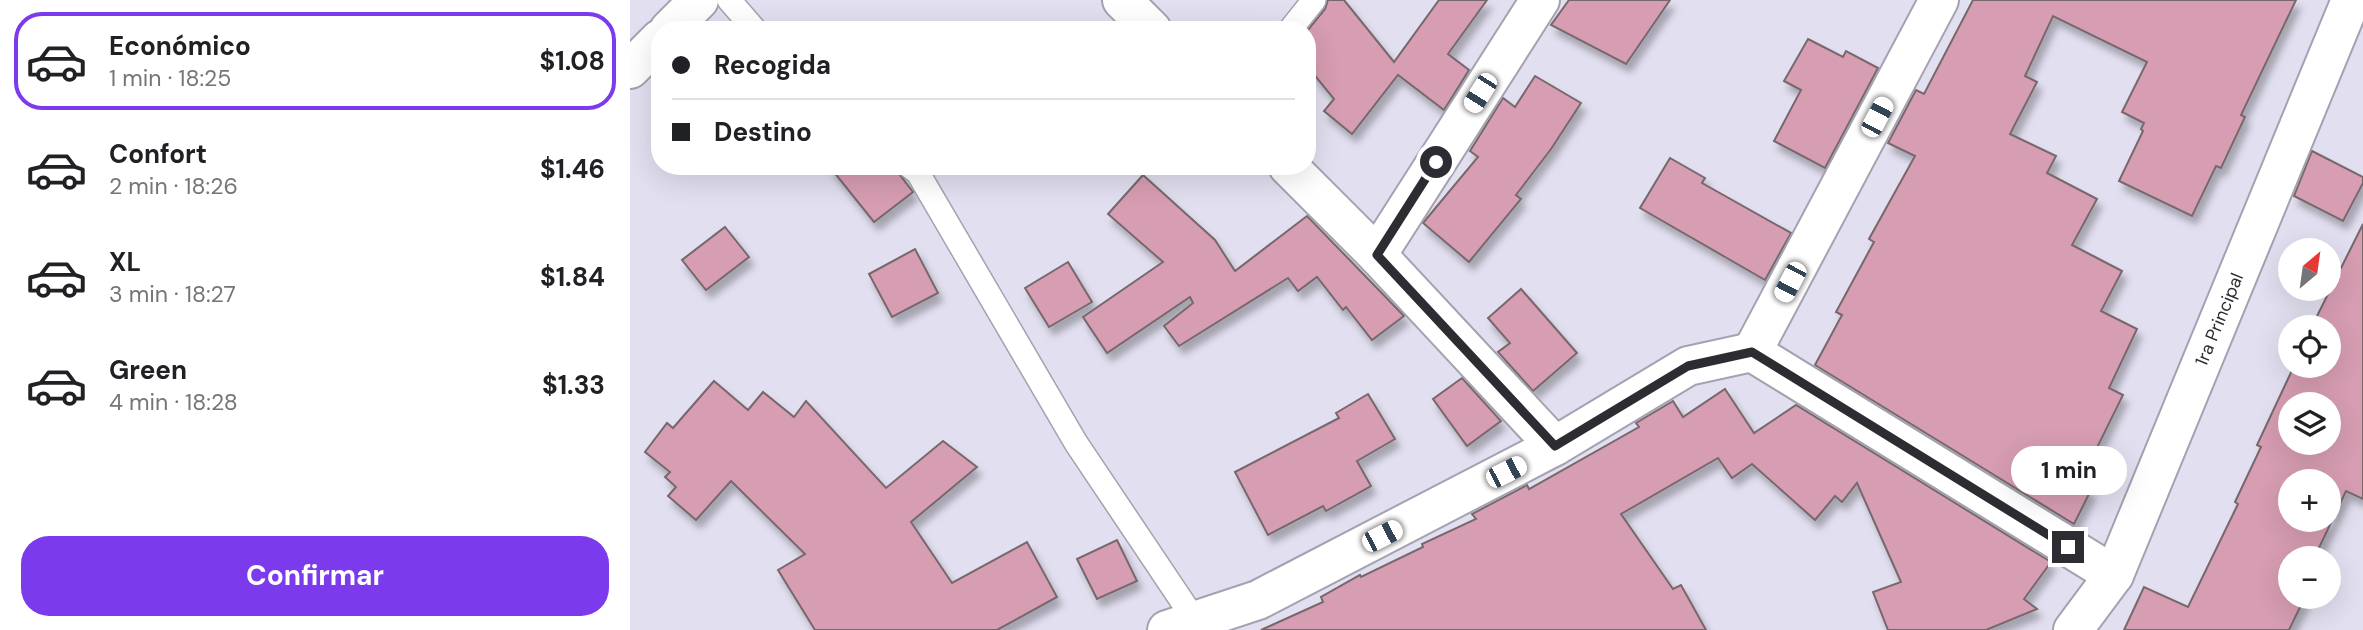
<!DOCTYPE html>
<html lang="es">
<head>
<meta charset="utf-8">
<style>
  body { margin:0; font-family:"DM Sans",sans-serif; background:#f6f6f6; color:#202124; height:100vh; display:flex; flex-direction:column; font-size:26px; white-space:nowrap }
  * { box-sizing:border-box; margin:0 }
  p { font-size:23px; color:#757577 }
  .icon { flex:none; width:38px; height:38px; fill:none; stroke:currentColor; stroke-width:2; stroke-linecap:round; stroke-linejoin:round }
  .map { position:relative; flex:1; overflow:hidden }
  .details { display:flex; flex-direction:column; background:#fff; width:630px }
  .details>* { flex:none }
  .hud { position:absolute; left:21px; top:21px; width:665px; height:154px; border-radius:28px; box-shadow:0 7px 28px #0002; display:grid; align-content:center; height:154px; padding:0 21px; background:#fff }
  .needle { width:46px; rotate:29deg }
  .tools { position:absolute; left:1648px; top:238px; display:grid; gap:14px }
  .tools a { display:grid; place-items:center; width:63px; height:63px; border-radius:50%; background:#fff; box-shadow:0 7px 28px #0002; font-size:35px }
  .end { position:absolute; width:32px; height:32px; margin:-16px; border:9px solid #2d2c32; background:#fff; box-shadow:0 0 0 4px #fff }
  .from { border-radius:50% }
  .bubble { position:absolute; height:49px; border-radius:24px; background:#fff; box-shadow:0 7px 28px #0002; font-size:23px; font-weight:700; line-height:49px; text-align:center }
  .car { position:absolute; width:21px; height:42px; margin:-21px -10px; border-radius:9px; box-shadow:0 0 5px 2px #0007; background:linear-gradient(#fff 24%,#345 0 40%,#fff 0 76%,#345 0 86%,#fff 0) }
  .hud b { display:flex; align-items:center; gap:24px; height:66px; font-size:26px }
  .hud b+b { border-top:2px solid #e0e0e0 }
  .hud i { width:18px; height:18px; background:#202124 }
  ul { padding:12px 0 0; list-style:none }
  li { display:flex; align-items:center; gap:21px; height:98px; margin:0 14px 10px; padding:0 7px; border:4px solid transparent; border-radius:28px }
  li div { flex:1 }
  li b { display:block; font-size:26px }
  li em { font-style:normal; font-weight:700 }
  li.on { border-color:#7c3aed }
  li>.icon { width:63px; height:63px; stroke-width:1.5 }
  .action { display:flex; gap:14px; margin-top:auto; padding:14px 21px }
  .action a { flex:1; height:80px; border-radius:28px; background:#7c3aed; color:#fff; font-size:28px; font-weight:700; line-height:80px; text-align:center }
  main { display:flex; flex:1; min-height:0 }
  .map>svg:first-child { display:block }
  .building { fill:#d79db2; stroke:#77676c; stroke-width:2; fill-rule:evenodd; filter:url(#shadow) }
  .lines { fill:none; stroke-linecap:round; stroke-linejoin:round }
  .service-casing { stroke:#a4a1b0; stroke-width:26 }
  .minor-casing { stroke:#a4a1b0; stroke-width:42 }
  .tertiary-casing { stroke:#a4a1b0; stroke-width:42 }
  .service { stroke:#fff; stroke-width:23 }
  .minor { stroke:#fff; stroke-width:38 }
  .tertiary { stroke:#fff; stroke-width:38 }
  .route { stroke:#2d2c32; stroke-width:9 }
  .labels { text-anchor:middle; stroke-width:5; stroke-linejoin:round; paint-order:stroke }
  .street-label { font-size:18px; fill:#2d2c32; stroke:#e2dff0 }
</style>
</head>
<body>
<main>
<section class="details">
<ul>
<li class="on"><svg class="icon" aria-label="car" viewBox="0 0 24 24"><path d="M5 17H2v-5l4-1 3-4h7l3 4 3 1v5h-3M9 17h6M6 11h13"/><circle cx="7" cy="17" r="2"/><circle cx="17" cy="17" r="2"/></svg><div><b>Económico</b><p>1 min · 18:25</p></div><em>$1.08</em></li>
<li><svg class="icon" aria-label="car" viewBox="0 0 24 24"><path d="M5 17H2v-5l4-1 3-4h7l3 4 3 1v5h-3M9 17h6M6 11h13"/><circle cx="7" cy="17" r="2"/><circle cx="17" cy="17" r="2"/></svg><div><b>Confort</b><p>2 min · 18:26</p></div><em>$1.46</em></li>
<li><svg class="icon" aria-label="car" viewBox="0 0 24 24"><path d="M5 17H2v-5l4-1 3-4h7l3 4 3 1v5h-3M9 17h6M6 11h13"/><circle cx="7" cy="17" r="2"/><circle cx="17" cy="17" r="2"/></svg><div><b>XL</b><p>3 min · 18:27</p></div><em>$1.84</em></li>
<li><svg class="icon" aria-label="car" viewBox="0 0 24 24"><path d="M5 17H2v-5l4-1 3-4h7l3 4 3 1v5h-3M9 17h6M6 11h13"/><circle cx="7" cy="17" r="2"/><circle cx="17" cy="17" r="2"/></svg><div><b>Green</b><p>4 min · 18:28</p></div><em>$1.33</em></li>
</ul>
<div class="action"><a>Confirmar</a></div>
</section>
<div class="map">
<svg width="1733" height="630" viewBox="0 0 1733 630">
  <defs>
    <filter id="shadow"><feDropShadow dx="4.5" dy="8" stdDeviation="3.5" flood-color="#0004"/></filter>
  </defs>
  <rect width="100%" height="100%" fill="#e2dff0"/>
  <g class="building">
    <polygon points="698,0 714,0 764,62 809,0 857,0 818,54 839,70 814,110 768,75 722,134 694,111 704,99 677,66 677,31 695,9"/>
    <polygon points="939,0 1040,0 996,64 921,25"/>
    <polygon points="1343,0 1666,0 1611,115 1615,117 1591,168 1586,166 1562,216 1489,181 1513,131 1511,129 1514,123 1492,112 1517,62 1423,16 1395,76 1407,82 1380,134 1426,156 1417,173 1467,199 1442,245 1492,271 1471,311 1507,329 1479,388 1493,395 1449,484 1461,490 1444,524 1185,365 1212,315 1206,312 1244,242 1239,239 1285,156 1258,143 1286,90 1294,94"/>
    <polygon points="1178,39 1213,57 1216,51 1248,68 1195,168 1144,141 1171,90 1154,81"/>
    <polygon points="905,76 951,103 921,149 886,195 891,199 839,262 793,223 848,157 840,151 873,98 885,107"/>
    <polygon points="1682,151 1733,177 1733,183 1713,221 1664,196"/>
    <polygon points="1040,158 1075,178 1072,183 1161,233 1135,280 1010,208"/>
    <polygon points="199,166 263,166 283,192 244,222"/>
    <polygon points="513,175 585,240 605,271 677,216 774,316 742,340 716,307 713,310 687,277 668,291 658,278 549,346 534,326 563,303 560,297 477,353 453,317 533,262 478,214"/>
    <path d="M 1733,224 L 1733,499 L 1716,491 L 1687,552 L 1695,556 L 1694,558 L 1661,558 L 1661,597 L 1675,597 L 1659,630 L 1494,630 L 1514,587 L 1558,607 L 1608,504 L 1605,502 L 1631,447 L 1627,445 L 1664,366 L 1699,366 L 1699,327 L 1682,326 ZM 1661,404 L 1699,404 L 1699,443 L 1661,443 ZM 1661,481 L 1699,481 L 1699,520 L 1661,520 Z"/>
    <polygon points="95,227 119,257 76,290 52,260"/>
    <polygon points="285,249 308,293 262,317 239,274"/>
    <polygon points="438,262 462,302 419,327 395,288"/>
    <polygon points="891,289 947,353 903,391 868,352 880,343 858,318"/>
    <polygon points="832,378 871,421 837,446 803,399"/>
    <polygon points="84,381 118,410 133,392 164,417 176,401 256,488 313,441 347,467 281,522 322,583 397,542 427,597 367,630 185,630 148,570 175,554 101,481 66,520 38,496 46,487 35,477 40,472 15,452 37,423 43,428"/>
    <polygon points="1095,389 1124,433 1166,405 1421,562 1394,599 1407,609 1356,630 1258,630 1243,592 1271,582 1227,483 1212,502 1205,496 1185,520 1122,464 1102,478 1088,458 991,514 1043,589 1051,585 1076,630 631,630 693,602 691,597 730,575 731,577 793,547 792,544 846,519 842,514 897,485 899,489 1009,427 1006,423 1043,401 1053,417"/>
    <polygon points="738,394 765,439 727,461 741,486 696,511 693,506 638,535 605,472 709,418 706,413"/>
    <polygon points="487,540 507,581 467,599 447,559"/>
  </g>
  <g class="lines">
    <defs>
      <g id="service">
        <polyline points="99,0 125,30"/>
        <polyline points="660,30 684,0"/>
        <polyline points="279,166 288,173 446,443 570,628"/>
      </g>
      <g id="minor">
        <polyline points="492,0 522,30"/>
        <polyline points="39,30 69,0"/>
        <polyline points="0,69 30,39"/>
        <polyline points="658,166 747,255 925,446"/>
        <polyline points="747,255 910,0"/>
        <polyline points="1122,352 1309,0"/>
        <polyline points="537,630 628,600 925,446 1058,366 1122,352 1484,575"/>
      </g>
      <g id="tertiary">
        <path id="s1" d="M 1443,630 L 1484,575 L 1721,0"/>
      </g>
    </defs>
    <use href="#service" class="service-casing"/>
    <use href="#minor" class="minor-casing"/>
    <use href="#tertiary" class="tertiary-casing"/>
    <use href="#service" class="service"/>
    <use href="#minor" class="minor"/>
    <use href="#tertiary" class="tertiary"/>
  </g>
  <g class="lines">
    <polyline class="route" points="806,162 747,255 925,446 1058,366 1122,352 1438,547"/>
  </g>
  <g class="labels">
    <g class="street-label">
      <text dy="6" stroke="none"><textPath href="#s1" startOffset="345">1ra Principal</textPath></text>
    </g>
  </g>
</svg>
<div class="tools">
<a><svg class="needle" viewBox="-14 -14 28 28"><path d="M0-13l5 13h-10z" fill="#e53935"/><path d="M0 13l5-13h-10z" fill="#757577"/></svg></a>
<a><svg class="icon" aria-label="locate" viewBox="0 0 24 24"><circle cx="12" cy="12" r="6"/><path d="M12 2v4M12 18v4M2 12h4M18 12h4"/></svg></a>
<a><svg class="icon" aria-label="layers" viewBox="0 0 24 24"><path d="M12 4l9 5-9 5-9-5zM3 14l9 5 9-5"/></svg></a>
<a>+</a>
<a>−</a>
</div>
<i class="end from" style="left:806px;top:162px"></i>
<i class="end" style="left:1438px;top:547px"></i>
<div class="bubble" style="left:1381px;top:446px;width:116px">1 min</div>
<i class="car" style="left:850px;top:93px;rotate:212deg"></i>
<i class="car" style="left:1247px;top:117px;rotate:28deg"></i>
<i class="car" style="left:1160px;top:282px;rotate:208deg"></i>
<i class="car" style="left:876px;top:472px;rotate:63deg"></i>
<i class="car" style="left:752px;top:536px;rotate:63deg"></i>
<div class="hud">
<b><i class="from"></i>Recogida</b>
<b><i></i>Destino</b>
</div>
</div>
</main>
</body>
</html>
